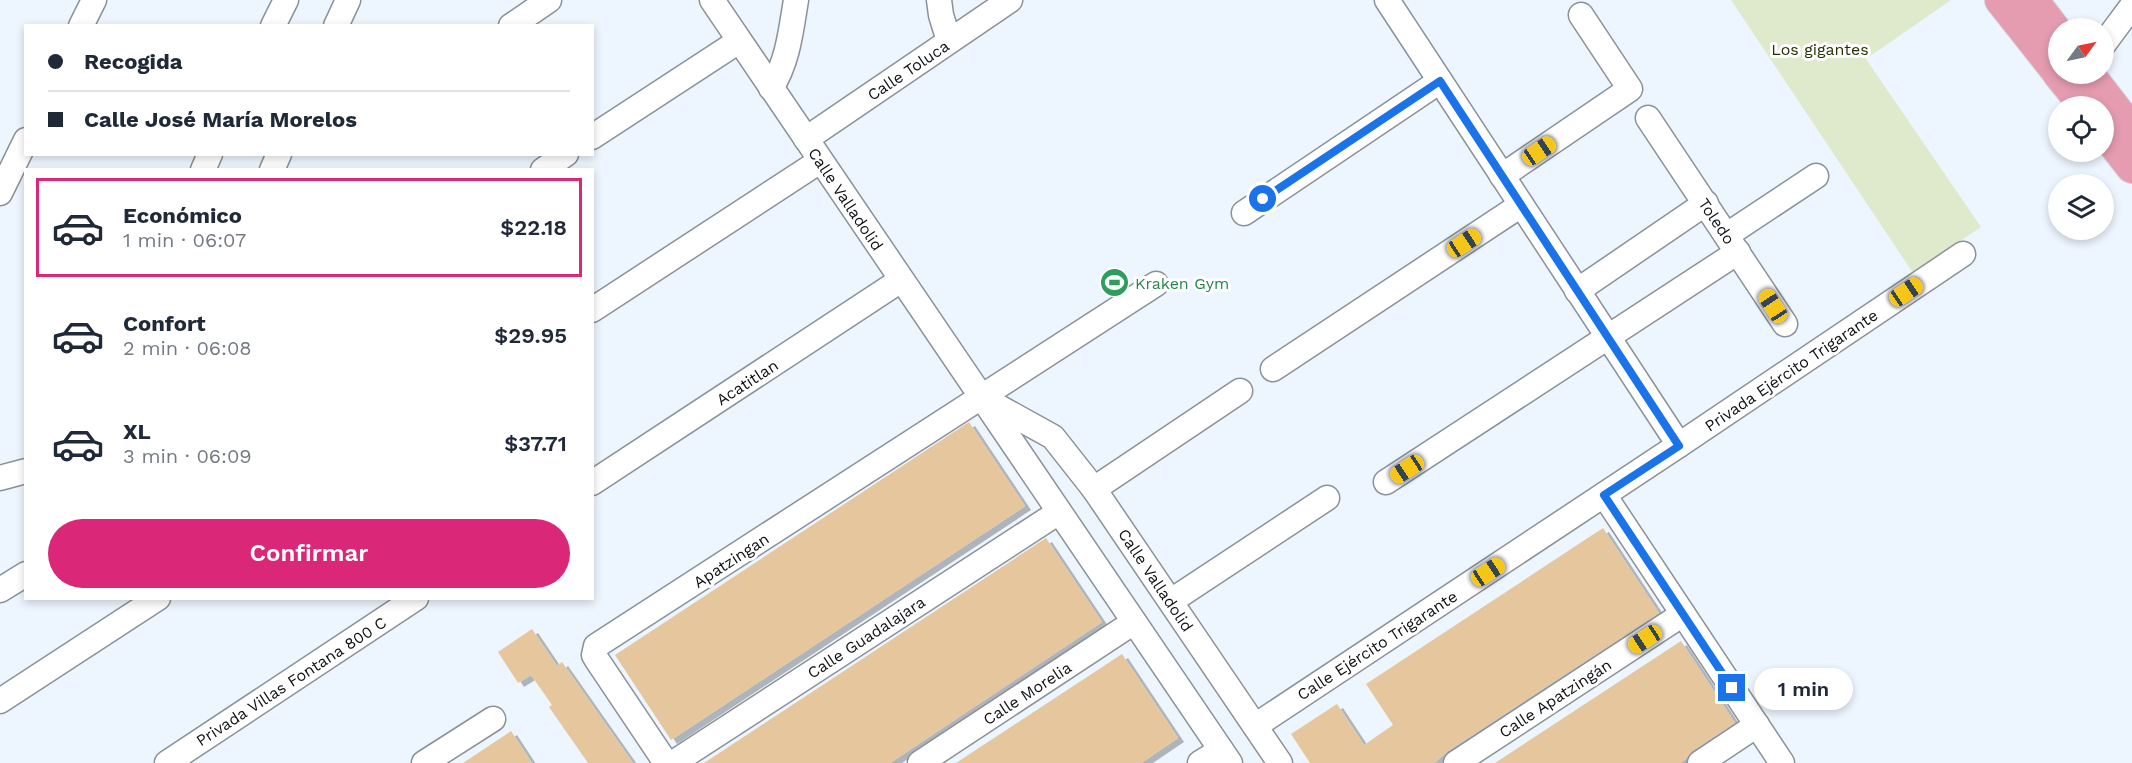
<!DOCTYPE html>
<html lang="es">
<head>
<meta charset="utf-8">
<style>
  body { margin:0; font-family:"Work Sans",sans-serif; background:#f2f2f3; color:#1f2937; height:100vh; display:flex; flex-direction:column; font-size:22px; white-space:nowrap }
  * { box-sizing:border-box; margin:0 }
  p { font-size:20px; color:#747a83 }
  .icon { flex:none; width:33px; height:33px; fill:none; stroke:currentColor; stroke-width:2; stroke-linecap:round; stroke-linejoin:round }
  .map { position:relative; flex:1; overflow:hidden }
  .sheet { position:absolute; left:24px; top:168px; width:570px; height:432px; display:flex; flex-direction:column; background:#fff; border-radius:0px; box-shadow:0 3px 9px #0003 }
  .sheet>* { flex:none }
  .guide { position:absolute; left:24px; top:24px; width:570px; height:132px; border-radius:0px; box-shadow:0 3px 9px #0003; display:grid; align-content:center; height:132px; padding:0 24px; background:#fff }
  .needle { width:39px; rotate:57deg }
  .controls { position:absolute; left:2048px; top:18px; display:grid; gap:12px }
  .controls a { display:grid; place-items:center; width:66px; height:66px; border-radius:50%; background:#fff; box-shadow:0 3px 9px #0003; font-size:30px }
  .end { position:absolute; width:27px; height:27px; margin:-14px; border:8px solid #1a73e8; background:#fff; box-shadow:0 0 0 3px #fff }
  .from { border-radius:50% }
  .bubble { position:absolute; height:42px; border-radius:21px; background:#fff; box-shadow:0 3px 9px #0003; font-size:20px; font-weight:600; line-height:42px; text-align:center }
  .car { position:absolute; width:18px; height:36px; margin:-18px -9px; border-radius:8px; box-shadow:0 0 4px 2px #0007; background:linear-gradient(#f5c518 24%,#345 0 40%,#f5c518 0 76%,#345 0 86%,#f5c518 0) }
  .guide b { display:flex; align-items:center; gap:21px; height:57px; font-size:22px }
  .guide b+b { border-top:2px solid #e0e1e3 }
  .guide i { width:15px; height:15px; background:#1f2937 }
  ul { padding:10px 0 0; list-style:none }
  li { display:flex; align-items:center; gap:18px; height:99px; margin:0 12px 9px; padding:0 12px; border:3px solid transparent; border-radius:0px }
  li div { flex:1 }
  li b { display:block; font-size:22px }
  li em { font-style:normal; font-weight:600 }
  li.on { border-color:#db2777 }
  li>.icon { width:54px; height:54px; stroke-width:1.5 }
  .button { display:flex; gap:12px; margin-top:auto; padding:12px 24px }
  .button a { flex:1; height:69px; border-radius:36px; background:#db2777; color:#fff; font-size:24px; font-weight:600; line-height:69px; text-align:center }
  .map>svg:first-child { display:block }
  .green { fill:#deeacb }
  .building { fill:#e5c69d; filter:url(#shadow) }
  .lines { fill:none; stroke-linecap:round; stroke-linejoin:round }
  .minor-casing { stroke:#8a9199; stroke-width:27 }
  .major-casing { stroke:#d4d4d5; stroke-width:34 }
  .minor { stroke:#fff; stroke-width:24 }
  .major { stroke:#e59cb0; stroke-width:32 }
  .route { stroke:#1a73e8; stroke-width:8 }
  .labels { text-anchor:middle; stroke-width:6; stroke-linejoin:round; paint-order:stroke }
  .park-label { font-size:16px; fill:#253200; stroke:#fff }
  .street-label { font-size:16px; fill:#0e1013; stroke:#fff }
  .leisure-label { font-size:16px; fill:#27864d; stroke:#fff; text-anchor:start }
</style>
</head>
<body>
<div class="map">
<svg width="2132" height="763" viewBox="0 0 2132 763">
  <defs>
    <filter id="shadow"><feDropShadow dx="6" dy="4" stdDeviation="0" flood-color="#0004"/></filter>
  </defs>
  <rect width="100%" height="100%" fill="#edf5fe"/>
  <polygon class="green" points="1731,0 1951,0 1866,59 1981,227 1913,273"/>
  <g class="building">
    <polygon points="969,422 1025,506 671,740 615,655"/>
    <polygon points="1603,528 1659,613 1448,751 1434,763 1310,763 1291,734 1337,704 1364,745 1393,725 1366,684"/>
    <polygon points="1046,538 1102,622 890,763 704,763"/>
    <polygon points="532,629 557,666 562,662 633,763 588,763 549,707 552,705 531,675 518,683 498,652"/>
    <polygon points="1681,641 1735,723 1692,751 1687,758 1680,763 1495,763"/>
    <polygon points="1122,654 1178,738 1141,763 956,763"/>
    <polygon points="511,731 532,763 463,763"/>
  </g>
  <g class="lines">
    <defs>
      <g id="minor">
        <polyline points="712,0 1230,763"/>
        <polyline points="939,0 941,15 949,41"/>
        <polyline points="1387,0 1679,445"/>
        <polyline points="81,26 94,0"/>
        <polyline points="273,26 286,0"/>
        <polyline points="336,26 348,0"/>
        <polyline points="511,26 549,0"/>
        <polyline points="2103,45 2132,6"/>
        <path d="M 771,88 C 788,62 791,30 796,0"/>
        <polyline points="1648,118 1785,324"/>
        <polyline points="592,137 739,41"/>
        <polyline points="806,139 1010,0"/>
        <polyline points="203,170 210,154"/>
        <polyline points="272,170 279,154"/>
        <polyline points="543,170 566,154"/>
        <polyline points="1502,176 1630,89 1581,15"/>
        <polyline points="0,193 26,140"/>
        <polyline points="1244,213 1440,81"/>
        <polyline points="1727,235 1816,176"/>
        <polyline points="1577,291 1706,203"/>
        <polyline points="592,310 820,161"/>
        <polyline points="1273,369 1521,205"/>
        <polyline points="986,400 1053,437 1094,489 1280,763"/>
        <polyline points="0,478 26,471"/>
        <polyline points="1386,482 1738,252"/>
        <polyline points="592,483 901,280"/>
        <polyline points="1094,489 1240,391"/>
        <polyline points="1604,495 1782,763"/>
        <polyline points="0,590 26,574"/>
        <polyline points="1171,601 1327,498"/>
        <polyline points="0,701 158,598"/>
        <polyline points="1255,726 1679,445 1963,254"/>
        <polyline points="167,763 416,598"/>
        <polyline points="424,763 493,719"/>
        <polyline points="666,763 597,660 594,655 596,646 1156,284"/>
        <polyline points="673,763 1059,512"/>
        <polyline points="920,763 1134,622"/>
        <polyline points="1200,763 1221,750"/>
        <polyline points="1456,763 1683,614"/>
        <polyline points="1700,763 1757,725"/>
      </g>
      <g id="major">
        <polyline points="2001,0 2058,72"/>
        <polyline points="2032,0 2058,34"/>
        <polyline points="2059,74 2085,106"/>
        <polyline points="2088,74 2132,131"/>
        <polyline points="2103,130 2132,167"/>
      </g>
    </defs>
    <use href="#minor" class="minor-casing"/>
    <use href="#major" class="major-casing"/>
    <use href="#minor" class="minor"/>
    <use href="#major" class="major"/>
  </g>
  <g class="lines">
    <polyline class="route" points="1263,199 1440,81 1679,446 1604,495 1732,688"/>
  </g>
  <defs>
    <symbol id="stadium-disc" viewBox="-11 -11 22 22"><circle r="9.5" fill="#2e9e5b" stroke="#fff"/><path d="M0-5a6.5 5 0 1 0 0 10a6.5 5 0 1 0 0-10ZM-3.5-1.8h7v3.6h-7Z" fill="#fff"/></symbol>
  </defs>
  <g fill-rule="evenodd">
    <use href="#stadium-disc" x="1098" y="266" width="33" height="33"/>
  </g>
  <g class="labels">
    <g class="park-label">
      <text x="1820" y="55">Los gigantes</text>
    </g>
    <g class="street-label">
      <text transform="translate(908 70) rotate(-34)" y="6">Calle Toluca</text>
      <text transform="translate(846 199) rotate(56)" y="6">Calle Valladolid</text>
      <text transform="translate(1717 221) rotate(56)" y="6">Toledo</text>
      <text transform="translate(1791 370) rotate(-34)" y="6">Privada Ejército Trigarante</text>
      <text transform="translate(747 382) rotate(-33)" y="6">Acatitlan</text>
      <text transform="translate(731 560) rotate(-33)" y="6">Apatzingan</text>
      <text transform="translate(1156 580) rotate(56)" y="6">Calle Valladolid</text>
      <text transform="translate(866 637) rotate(-33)" y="6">Calle Guadalajara</text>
      <text transform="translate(1377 645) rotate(-33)" y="6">Calle Ejército Trigarante</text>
      <text transform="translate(291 681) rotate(-33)" y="6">Privada Villas Fontana 800 C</text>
      <text transform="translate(1027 693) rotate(-33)" y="6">Calle Morelia</text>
      <text transform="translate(1555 698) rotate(-33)" y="6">Calle Apatzingán</text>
    </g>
    <g class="leisure-label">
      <text x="1135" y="289">Kraken Gym</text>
    </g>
  </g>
</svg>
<div class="controls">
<a><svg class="needle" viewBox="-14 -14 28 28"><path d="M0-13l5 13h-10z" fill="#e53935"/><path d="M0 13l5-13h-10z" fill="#747a83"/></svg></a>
<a><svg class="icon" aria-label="locate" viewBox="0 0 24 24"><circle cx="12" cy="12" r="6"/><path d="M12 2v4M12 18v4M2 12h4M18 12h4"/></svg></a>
<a><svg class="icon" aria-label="layers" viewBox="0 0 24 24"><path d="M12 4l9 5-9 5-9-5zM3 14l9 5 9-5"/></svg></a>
</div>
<i class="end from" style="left:1263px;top:199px"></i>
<i class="end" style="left:1732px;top:688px"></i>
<div class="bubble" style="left:1754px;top:668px;width:99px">1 min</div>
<i class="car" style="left:1539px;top:151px;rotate:56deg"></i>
<i class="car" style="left:1464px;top:243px;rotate:57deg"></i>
<i class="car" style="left:1906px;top:292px;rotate:56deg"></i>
<i class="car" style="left:1773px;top:306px;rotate:327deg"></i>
<i class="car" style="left:1407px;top:469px;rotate:237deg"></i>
<i class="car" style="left:1488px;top:572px;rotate:57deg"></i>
<i class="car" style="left:1645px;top:639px;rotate:237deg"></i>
<div class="guide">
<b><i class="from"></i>Recogida</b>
<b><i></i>Calle José María Morelos</b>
</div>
<section class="sheet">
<ul>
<li class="on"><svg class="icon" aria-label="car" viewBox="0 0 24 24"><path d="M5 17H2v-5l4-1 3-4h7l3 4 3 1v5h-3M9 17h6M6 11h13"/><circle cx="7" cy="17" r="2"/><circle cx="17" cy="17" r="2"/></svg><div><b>Económico</b><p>1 min · 06:07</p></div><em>$22.18</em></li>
<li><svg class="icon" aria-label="car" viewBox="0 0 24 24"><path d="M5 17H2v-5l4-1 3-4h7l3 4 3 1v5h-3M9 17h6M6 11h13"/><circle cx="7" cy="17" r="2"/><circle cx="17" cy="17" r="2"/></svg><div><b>Confort</b><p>2 min · 06:08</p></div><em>$29.95</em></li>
<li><svg class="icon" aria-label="car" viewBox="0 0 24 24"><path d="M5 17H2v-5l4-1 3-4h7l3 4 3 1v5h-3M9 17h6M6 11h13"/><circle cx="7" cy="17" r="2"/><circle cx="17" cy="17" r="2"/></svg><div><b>XL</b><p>3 min · 06:09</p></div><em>$37.71</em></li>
</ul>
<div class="button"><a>Confirmar</a></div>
</section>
</div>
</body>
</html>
